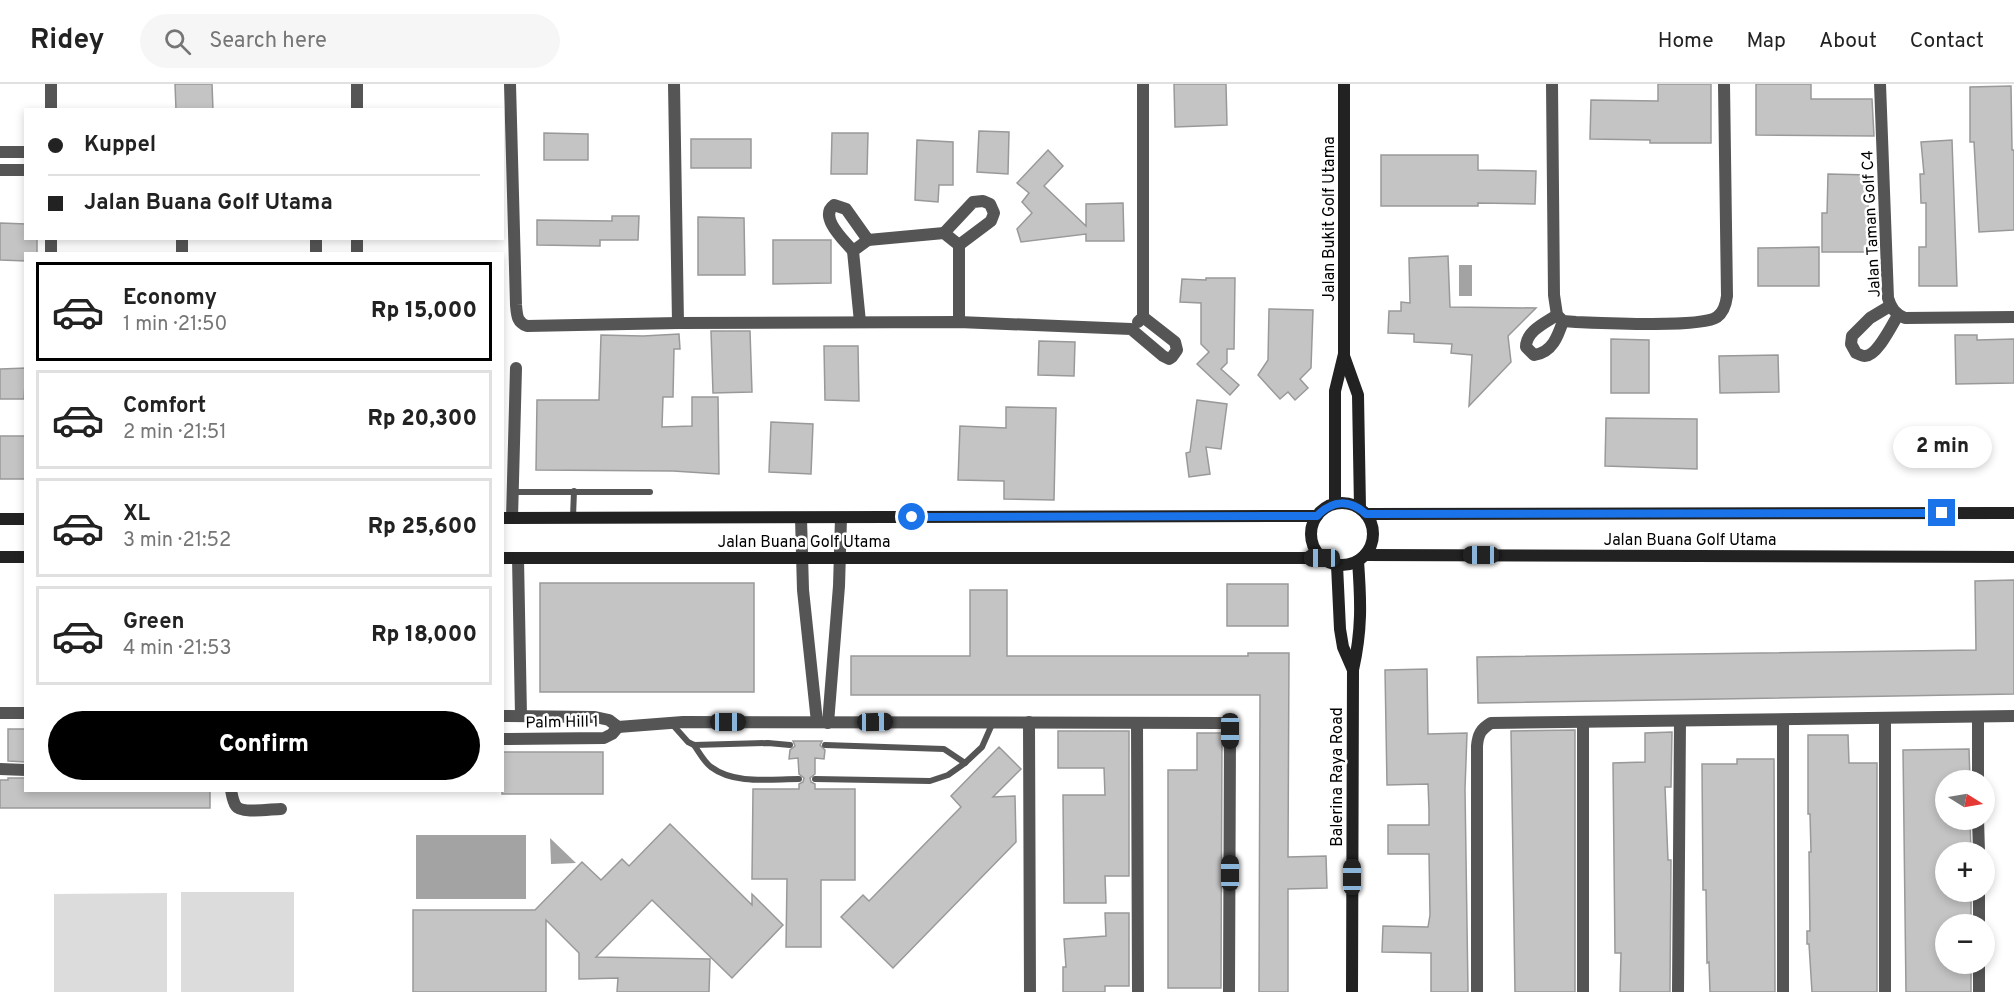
<!DOCTYPE html>
<html lang="en">
<head>
<meta charset="utf-8">
<style>
  body { margin:0; font-family:Overpass,sans-serif; background:#f6f6f6; color:#222; height:100vh; display:flex; flex-direction:column; font-size:22px; white-space:nowrap }
  * { box-sizing:border-box; margin:0 }
  p { font-size:20px; color:#767676 }
  .icon { flex:none; width:33px; height:33px; fill:none; stroke:currentColor; stroke-width:2; stroke-linecap:round; stroke-linejoin:round }
  .map { position:relative; flex:1; overflow:hidden }
  .drawer { position:absolute; left:24px; top:168px; width:480px; height:540px; display:flex; flex-direction:column; background:#fff; border-radius:0px; box-shadow:0 3px 9px #0003 }
  .drawer>* { flex:none }
  .hud { position:absolute; left:24px; top:24px; width:480px; height:132px; border-radius:0px; box-shadow:0 3px 9px #0003; display:grid; align-content:center; height:132px; padding:0 24px; background:#fff }
  .needle { width:39px; rotate:101deg }
  .controls { position:absolute; left:1935px; top:686px; display:grid; gap:12px }
  .controls a { display:grid; place-items:center; width:60px; height:60px; border-radius:50%; background:#fff; box-shadow:0 3px 9px #0003; font-size:30px }
  .end { position:absolute; width:27px; height:27px; margin:-14px; border:8px solid #1a73e8; background:#fff; box-shadow:0 0 0 3px #fff }
  .from { border-radius:50% }
  .bubble { position:absolute; height:42px; border-radius:21px; background:#fff; box-shadow:0 3px 9px #0003; font-size:20px; font-weight:800; line-height:42px; text-align:center }
  .car { position:absolute; width:18px; height:36px; margin:-18px -9px; border-radius:8px; box-shadow:0 0 4px 2px #0007; background:linear-gradient(#222 24%,#8ab4d8 0 40%,#222 0 76%,#8ab4d8 0 86%,#222 0) }
  .hud b { display:flex; align-items:center; gap:21px; height:57px; font-size:22px }
  .hud b+b { border-top:2px solid #e0e0e0 }
  .hud i { width:15px; height:15px; background:#222 }
  ul { padding:10px 0 0; list-style:none }
  li { display:flex; align-items:center; gap:18px; height:99px; margin:0 12px 9px; padding:0 12px; border:3px solid #e0e0e0; border-radius:0px }
  li div { flex:1 }
  li b { display:block; font-size:22px }
  li em { font-style:normal; font-weight:800 }
  li.active { border-color:#000 }
  li>.icon { width:54px; height:54px; stroke-width:1.5 }
  .action { display:flex; gap:12px; margin-top:auto; padding:12px 24px }
  .action a { flex:1; height:69px; border-radius:36px; background:#000; color:#fff; font-size:24px; font-weight:800; line-height:69px; text-align:center }
  header { display:flex; align-items:center; gap:36px; box-sizing:border-box; height:84px; padding:0 30px; background:#fff; border-bottom:2px solid #e0e0e0 }
  header strong { font-size:28px }
  nav { display:flex; gap:33px; margin-inline-start:auto; font-size:21px }
  .search { width:420px; height:54px; background:#f6f6f6; display:flex; align-items:center; gap:15px; box-sizing:border-box; padding:0 21px; border-radius:33px; color:#767676; font-size:22px }
  .map>svg:first-child { display:block }
  .green { fill:#dcdcdc }
  .water { fill:#a3a3a3 }
  .building { fill:#c4c4c4; stroke:#999; stroke-width:1.5 }
  .lines { fill:none; stroke-linecap:round; stroke-linejoin:round }
  .lane { stroke:#555; stroke-width:6 }
  .street { stroke:#555; stroke-width:12 }
  .secondary { stroke:#222; stroke-width:12 }
  .route { stroke:#1a73e8; stroke-width:8 }
  .labels { text-anchor:middle; stroke-width:5; stroke-linejoin:round; paint-order:stroke }
  .street-label { font-size:16px; fill:#000; stroke:#fff }
</style>
</head>
<body>
<header>
<strong>Ridey</strong>
<div class="search"><svg class="icon" aria-label="search" viewBox="0 0 24 24"><circle cx="10" cy="10" r="6"/><path d="M15 15l6 6"/></svg>Search here</div>
<nav><a>Home</a><a>Map</a><a>About</a><a>Contact</a></nav>
</header>
<div class="map">
<svg width="2014" height="908" viewBox="0 0 2014 908">
  <rect width="100%" height="100%" fill="#fff"/>
  <g class="green">
    <rect x="181" y="808" width="113" height="100"/>
    <polygon points="167,809 167,908 54,908 54,810"/>
  </g>
  <g class="water">
    <rect x="1459" y="181" width="13" height="31"/>
    <rect x="416" y="751" width="110" height="64"/>
    <polygon points="550,754 576,779 551,780"/>
  </g>
  <g class="building">
    <polygon points="175,0 212,0 213,26 176,26"/>
    <polygon points="1174,0 1226,0 1227,41 1175,43"/>
    <polygon points="1658,0 1711,0 1711,59 1650,59 1650,56 1590,55 1591,16 1658,17"/>
    <polygon points="1756,0 1811,0 1811,15 1872,15 1874,52 1756,51"/>
    <polygon points="2011,2 2012,66 2014,66 2014,146 1979,148 1974,58 1970,58 1970,3"/>
    <polygon points="979,47 1009,48 1008,90 977,88"/>
    <polygon points="544,49 588,50 588,76 544,76"/>
    <polygon points="832,49 868,49 867,90 831,90"/>
    <rect x="691" y="55" width="60" height="29"/>
    <polygon points="917,56 953,58 953,101 939,101 938,118 915,116"/>
    <polygon points="1952,56 1957,202 1919,202 1919,163 1926,163 1926,119 1921,119 1920,90 1924,90 1921,58"/>
    <polygon points="1048,66 1063,82 1044,102 1086,142 1086,120 1123,119 1124,157 1086,157 1086,150 1021,158 1017,145 1032,129 1022,118 1029,109 1017,99"/>
    <polygon points="1381,71 1478,71 1478,86 1536,87 1535,120 1478,119 1478,122 1381,122"/>
    <polygon points="1828,90 1869,91 1868,129 1877,129 1878,168 1822,168 1822,129 1827,129"/>
    <polygon points="612,132 639,132 638,156 600,156 600,162 537,161 537,136 612,137"/>
    <polygon points="698,133 744,134 745,191 698,191"/>
    <polygon points="0,139 26,140 26,154 37,154 37,170 26,170 26,177 0,176"/>
    <polygon points="773,156 831,156 831,199 773,200"/>
    <polygon points="1819,163 1819,202 1758,202 1758,164"/>
    <polygon points="1448,172 1450,223 1536,224 1508,252 1511,278 1469,322 1472,271 1451,269 1452,260 1414,258 1414,250 1388,249 1389,227 1401,227 1401,218 1410,219 1409,174"/>
    <polygon points="1206,194 1235,194 1234,265 1227,265 1227,279 1221,285 1239,301 1230,311 1197,280 1209,268 1201,260 1201,219 1180,218 1182,195 1206,196"/>
    <polygon points="1269,225 1313,226 1311,284 1300,295 1308,304 1295,316 1288,308 1280,315 1258,291 1268,276"/>
    <polygon points="711,247 750,247 752,308 713,309"/>
    <polygon points="679,250 680,265 674,265 673,313 663,313 662,343 692,342 692,313 718,313 719,390 673,387 536,386 537,316 599,316 601,251 643,252"/>
    <polygon points="1955,251 1977,251 1977,256 2014,255 2014,299 1956,300"/>
    <polygon points="1611,255 1649,256 1649,309 1611,309"/>
    <polygon points="1039,257 1075,258 1074,292 1038,291"/>
    <polygon points="824,262 858,262 859,317 825,316"/>
    <polygon points="1778,271 1779,308 1720,309 1719,272"/>
    <polygon points="26,284 24,315 0,315 0,285"/>
    <polygon points="1197,316 1227,320 1221,365 1206,363 1210,390 1189,393 1186,369 1190,368"/>
    <polygon points="1006,323 1056,324 1054,416 1004,415 1004,397 958,396 960,342 1006,344"/>
    <polygon points="1606,334 1697,335 1697,385 1605,382"/>
    <polygon points="771,338 813,340 811,390 769,388"/>
    <rect x="0" y="352" width="26" height="43"/>
    <polygon points="2014,496 2014,610 1478,619 1477,573 1976,566 1975,497"/>
    <rect x="540" y="499" width="214" height="109"/>
    <rect x="1227" y="500" width="61" height="42"/>
    <polygon points="970,506 1007,506 1007,572 1248,572 1248,569 1289,569 1288,773 1326,772 1327,804 1288,805 1288,908 1259,908 1260,611 851,611 851,572 970,572"/>
    <polygon points="1427,585 1428,650 1467,649 1465,705 1468,908 1431,908 1431,869 1382,868 1383,842 1428,843 1430,831 1429,770 1388,770 1388,741 1429,741 1429,726 1428,700 1387,701 1385,586"/>
    <polygon points="8,645 26,645 26,678 8,677"/>
    <polygon points="1575,646 1575,908 1515,908 1511,647"/>
    <polygon points="1058,647 1129,647 1129,792 1105,792 1106,819 1064,819 1063,711 1105,711 1104,684 1058,684"/>
    <polygon points="1672,648 1671,703 1665,703 1668,776 1671,776 1670,908 1620,908 1621,869 1615,869 1613,679 1645,678 1645,649"/>
    <polygon points="1197,649 1222,649 1221,904 1168,904 1168,686 1197,686"/>
    <polygon points="1808,651 1848,651 1849,679 1877,679 1877,908 1812,908 1809,860 1807,860 1807,847 1810,847 1809,768 1811,768 1810,730 1808,730"/>
    <polygon points="793,657 822,657 820,661 825,666 824,675 815,674 815,690 810,694 811,698 815,700 815,705 855,705 855,796 821,796 821,863 786,863 787,795 752,795 753,705 799,705 799,700 803,698 804,694 799,690 798,674 789,675 790,666 795,662"/>
    <polygon points="999,663 1021,685 993,713 1015,712 1016,758 893,884 841,833 863,811 869,817 961,723 951,712"/>
    <polygon points="1969,665 1970,696 1946,696 1946,735 1970,735 1971,768 1946,768 1946,807 1971,807 1971,840 1946,840 1946,879 1971,879 1971,908 1906,908 1903,666"/>
    <rect x="502" y="668" width="101" height="42"/>
    <polygon points="1737,675 1774,675 1775,908 1710,908 1709,878 1707,879 1706,806 1703,806 1702,680 1737,680"/>
    <polygon points="8,694 26,694 26,706 210,706 210,724 0,724 0,696 8,696"/>
    <polygon points="670,740 752,821 752,810 783,841 732,894 652,816 596,873 710,875 709,908 617,908 618,894 579,895 579,869 546,836 546,908 413,908 413,826 535,826 582,778 601,796 622,775 629,782"/>
    <polygon points="1105,829 1129,829 1129,902 1105,902 1105,908 1063,908 1063,883 1066,883 1064,855 1106,852"/>
  </g>
  <g class="lines">
    <g class="lane">
      <polyline points="513,408 650,408"/>
      <polyline points="573,433 574,407"/>
      <polyline points="672,640 688,658 694,661 768,659 790,661"/>
      <path d="M 694,661 C 699,668 704,678 711,683 C 735,701 771,695 799,695"/>
      <polyline points="825,661 944,665 965,679 982,663 993,638"/>
      <polyline points="815,695 930,697 948,691 965,679"/>
    </g>
    <g class="street">
      <polyline points="51,0 51,26"/>
      <polyline points="357,0 357,26"/>
      <path d="M 510,0 L 516,221 C 517,232 517,238 527,242 L 678,239 L 959,238 L 1131,245 L 1163,272 L 1169,275 L 1172,273 L 1177,266 L 1175,258 L 1143,233"/>
      <polyline points="674,0 678,239"/>
      <path d="M 1552,0 L 1554,211 L 1557,231 L 1563,237 L 1576,238 C 1601,239 1701,244 1717,233 C 1724,228 1726,220 1727,212 L 1724,0"/>
      <path d="M 1880,0 L 1888,214 C 1891,224 1895,230 1905,234 L 2014,233"/>
      <polyline points="0,68 26,68"/>
      <polyline points="0,86 26,86"/>
      <polyline points="944,149 973,118 983,117 990,120 994,129 991,137 959,161"/>
      <polyline points="182,154 182,170"/>
      <polyline points="316,154 316,170"/>
      <polyline points="357,154 357,170"/>
      <path d="M 853,167 C 845,157 818,133 834,121 L 846,125 L 868,156"/>
      <polyline points="51,170 51,154"/>
      <path d="M 1890,222 L 1870,234 L 1852,252 L 1851,260 L 1856,269 C 1858,270 1863,272 1865,272 C 1877,272 1892,241 1898,231"/>
      <path d="M 1557,231 C 1545,239 1526,247 1526,263 L 1534,271 C 1552,269 1558,252 1563,237"/>
      <polyline points="860,238 853,167 868,156 944,149 959,161 959,238"/>
      <polyline points="1138,238 1143,233 1143,0"/>
      <polyline points="512,434 516,284"/>
      <polyline points="801,434 803,506 817,638"/>
      <polyline points="518,474 521,632"/>
      <polyline points="0,629 26,629"/>
      <polyline points="502,632 595,633 609,636 618,643 683,638 1223,639 1229,642 1230,647 1229,908"/>
      <polyline points="1978,633 1978,696"/>
      <polyline points="1783,636 1783,908"/>
      <polyline points="1029,638 1030,908"/>
      <polyline points="1583,638 1583,908"/>
      <polyline points="828,639 839,502 841,434"/>
      <polyline points="1137,639 1138,908"/>
      <polyline points="502,655 604,654 612,650 618,643"/>
      <polyline points="0,685 26,686"/>
      <path d="M 231,706 C 232,711 233,718 236,722 C 241,730 271,725 281,725"/>
      <polyline points="1978,735 1979,768"/>
      <polyline points="1979,807 1979,840"/>
      <polyline points="1979,879 1979,908"/>
      <path d="M 1477,908 L 1477,662 C 1478,650 1481,645 1491,639 L 2014,632"/>
      <polyline points="1678,908 1680,637"/>
      <polyline points="1885,908 1885,634"/>
    </g>
    <g class="secondary">
      <polyline points="1344,272 1358,311 1360,424"/>
      <circle cx="1342" cy="450" r="31"/>
      <polyline points="1335,419 1335,307 1344,270 1344,0"/>
      <polyline points="1366,430 2014,429"/>
      <polyline points="502,434 1317,432"/>
      <polyline points="0,435 26,435"/>
      <polyline points="1365,471 2014,473"/>
      <polyline points="0,473 26,473"/>
      <polyline points="502,474 1322,474"/>
      <polyline points="1337,481 1340,545 1343,563 1353,586"/>
      <path d="M 1352,908 L 1353,586 C 1362,546 1361,518 1358,477"/>
    </g>
  </g>
  <g class="lines">
    <path class="route" d="M 912,433 L 1317,432 C 1332,416 1350,415 1366,430 L 1942,429"/>
  </g>
  <g class="labels">
    <g class="street-label">
      <text transform="translate(1328 135) rotate(-90)" y="6">Jalan Bukit Golf Utama</text>
      <text transform="translate(1870 140) rotate(-93)" y="6">Jalan Taman Golf C4</text>
      <text x="1690" y="461">Jalan Buana Golf Utama</text>
      <text x="804" y="463">Jalan Buana Golf Utama</text>
      <text transform="translate(562 637) rotate(-1)" y="6">Palm Hill 1</text>
      <text transform="translate(1336 693) rotate(-90)" y="6">Balerina Raya Road</text>
    </g>
  </g>
</svg>
<div class="controls">
<a><svg class="needle" viewBox="-14 -14 28 28"><path d="M0-13l5 13h-10z" fill="#e53935"/><path d="M0 13l5-13h-10z" fill="#767676"/></svg></a>
<a>+</a>
<a>−</a>
</div>
<i class="end from" style="left:912px;top:433px"></i>
<i class="end" style="left:1942px;top:429px"></i>
<div class="bubble" style="left:1893px;top:342px;width:99px">2 min</div>
<i class="car" style="left:1481px;top:471px;rotate:270deg"></i>
<i class="car" style="left:1322px;top:474px;rotate:270deg"></i>
<i class="car" style="left:728px;top:638px;rotate:90deg"></i>
<i class="car" style="left:875px;top:638px;rotate:89deg"></i>
<i class="car" style="left:1230px;top:647px;rotate:180deg"></i>
<i class="car" style="left:1230px;top:789px;rotate:0deg"></i>
<i class="car" style="left:1352px;top:793px;rotate:0deg"></i>
<div class="hud">
<b><i class="from"></i>Kuppel</b>
<b><i></i>Jalan Buana Golf Utama</b>
</div>
<section class="drawer">
<ul>
<li class="active"><svg class="icon" aria-label="car" viewBox="0 0 24 24"><path d="M5 17H2v-5l4-1 3-4h7l3 4 3 1v5h-3M9 17h6M6 11h13"/><circle cx="7" cy="17" r="2"/><circle cx="17" cy="17" r="2"/></svg><div><b>Economy</b><p>1 min · 21:50</p></div><em>Rp 15,000</em></li>
<li><svg class="icon" aria-label="car" viewBox="0 0 24 24"><path d="M5 17H2v-5l4-1 3-4h7l3 4 3 1v5h-3M9 17h6M6 11h13"/><circle cx="7" cy="17" r="2"/><circle cx="17" cy="17" r="2"/></svg><div><b>Comfort</b><p>2 min · 21:51</p></div><em>Rp 20,300</em></li>
<li><svg class="icon" aria-label="car" viewBox="0 0 24 24"><path d="M5 17H2v-5l4-1 3-4h7l3 4 3 1v5h-3M9 17h6M6 11h13"/><circle cx="7" cy="17" r="2"/><circle cx="17" cy="17" r="2"/></svg><div><b>XL</b><p>3 min · 21:52</p></div><em>Rp 25,600</em></li>
<li><svg class="icon" aria-label="car" viewBox="0 0 24 24"><path d="M5 17H2v-5l4-1 3-4h7l3 4 3 1v5h-3M9 17h6M6 11h13"/><circle cx="7" cy="17" r="2"/><circle cx="17" cy="17" r="2"/></svg><div><b>Green</b><p>4 min · 21:53</p></div><em>Rp 18,000</em></li>
</ul>
<div class="action"><a>Confirm</a></div>
</section>
</div>
</body>
</html>
